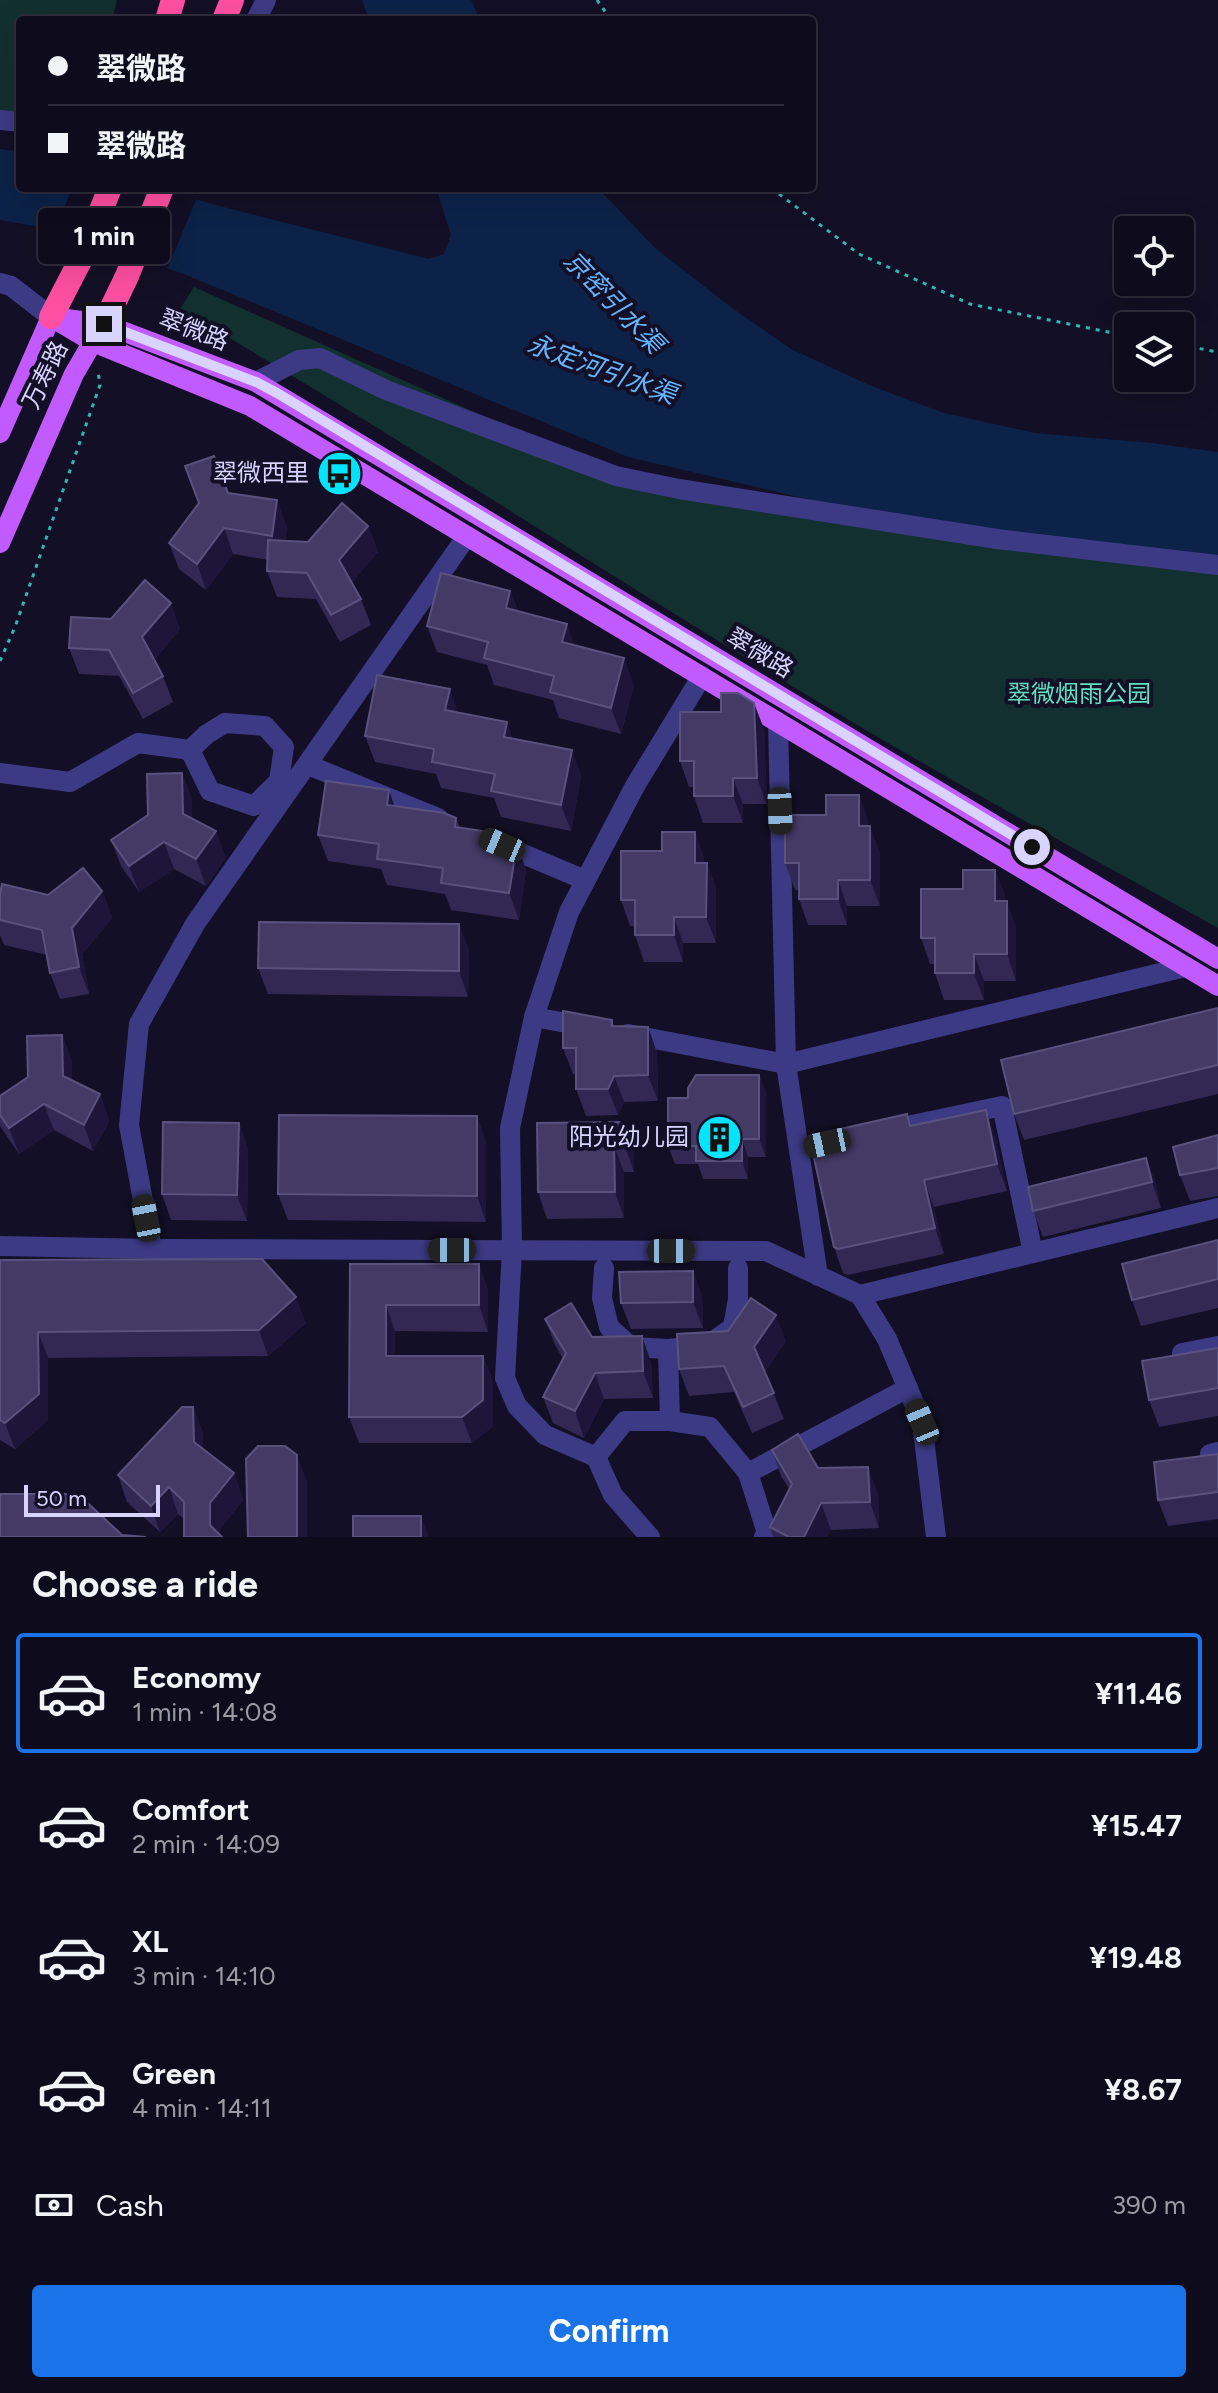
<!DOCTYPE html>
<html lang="en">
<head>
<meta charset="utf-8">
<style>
  body { margin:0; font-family:Figtree,"Noto Sans SC",sans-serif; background:#1c1929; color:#f1f3f6; height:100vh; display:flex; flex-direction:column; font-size:30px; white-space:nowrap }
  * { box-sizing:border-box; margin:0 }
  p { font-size:26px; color:#9b9ba3 }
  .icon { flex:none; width:44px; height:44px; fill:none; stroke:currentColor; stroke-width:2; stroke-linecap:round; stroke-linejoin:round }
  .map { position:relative; height:1537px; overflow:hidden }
  .drawer { display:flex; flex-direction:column; background:#0e0b1c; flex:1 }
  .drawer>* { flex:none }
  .banner { position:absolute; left:16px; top:16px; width:800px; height:176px; border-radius:8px; box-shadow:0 8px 32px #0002,0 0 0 2px #2e2b3b; display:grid; align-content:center; height:176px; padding:0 32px; background:#0e0b1c }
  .fabs { position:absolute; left:1114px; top:216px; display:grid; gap:16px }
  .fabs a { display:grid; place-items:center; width:80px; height:80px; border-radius:8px; background:#0e0b1c; box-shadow:0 8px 32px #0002,0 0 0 2px #2e2b3b; font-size:40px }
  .scale { position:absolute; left:24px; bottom:20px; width:136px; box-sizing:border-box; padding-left:8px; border:4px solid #d9d4ff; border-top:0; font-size:22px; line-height:28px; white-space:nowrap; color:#d9d4ff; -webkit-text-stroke:6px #130f26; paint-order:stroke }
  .end { position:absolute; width:36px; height:36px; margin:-18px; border:10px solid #d9d4ff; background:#111; box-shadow:0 0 0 4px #111 }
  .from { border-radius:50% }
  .bubble { position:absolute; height:56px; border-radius:8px; background:#0e0b1c; box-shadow:0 8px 32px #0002,0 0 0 2px #2e2b3b; font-size:26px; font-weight:700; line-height:56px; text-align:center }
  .car { position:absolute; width:24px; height:48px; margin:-24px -12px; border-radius:10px; box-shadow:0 0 6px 2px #0007; background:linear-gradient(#222 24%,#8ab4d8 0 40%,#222 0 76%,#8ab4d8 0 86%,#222 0) }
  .banner b { display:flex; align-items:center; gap:28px; height:76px; font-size:30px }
  .banner b+b { border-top:2px solid #2e2b3b }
  .banner i { width:20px; height:20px; background:#f1f3f6 }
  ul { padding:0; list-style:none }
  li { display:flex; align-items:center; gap:24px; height:120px; margin:0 16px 12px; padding:0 16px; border:4px solid transparent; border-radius:8px }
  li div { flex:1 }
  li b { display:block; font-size:30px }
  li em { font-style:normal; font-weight:700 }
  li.selected { border-color:#1a73e8 }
  li>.icon { width:72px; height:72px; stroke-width:1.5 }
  h2 { padding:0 32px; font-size:36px; line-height:96px }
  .pay { display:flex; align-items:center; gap:20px; height:88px; padding:0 32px; font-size:30px }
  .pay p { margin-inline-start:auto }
  .button { display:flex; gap:16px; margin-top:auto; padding:16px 32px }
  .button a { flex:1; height:92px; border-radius:8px; background:#1a73e8; color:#fff; font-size:32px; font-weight:700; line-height:92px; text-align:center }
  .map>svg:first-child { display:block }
  .green { fill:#12302f }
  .water { fill:#0c2248 }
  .pier { fill:#130f26 }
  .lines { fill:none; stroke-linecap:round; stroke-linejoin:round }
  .path { stroke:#2fb8b0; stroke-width:3; stroke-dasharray:4 6; stroke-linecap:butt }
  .minor { stroke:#3d3a85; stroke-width:20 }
  .major { stroke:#c25bff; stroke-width:20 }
  .highway { stroke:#ff4fa3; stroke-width:24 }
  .wall { fill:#312854 }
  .shaded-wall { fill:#1d163a }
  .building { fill:#433a66; stroke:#5a527e; stroke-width:2 }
  .route { stroke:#d9d4ff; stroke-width:10 }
  .labels { text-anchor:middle; stroke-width:8; stroke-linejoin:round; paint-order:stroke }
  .street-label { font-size:24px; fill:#d9d4ff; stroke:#130f26 }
  .poi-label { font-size:24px; fill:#d9d4ff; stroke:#130f26; text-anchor:end }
  .park-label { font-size:24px; fill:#5fe0c0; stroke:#130f26 }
  .water-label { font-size:26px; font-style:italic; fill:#62b6ff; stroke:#130f26 }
</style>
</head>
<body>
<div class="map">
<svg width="1218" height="1537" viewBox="0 0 1218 1537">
  <rect width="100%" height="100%" fill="#130f26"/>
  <g class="green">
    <polygon points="0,0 117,0 112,20 20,20 20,114 0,112"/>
    <path d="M 194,287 L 593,465 L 1218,570 L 1218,928 C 1065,844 913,760 764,669 C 569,550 378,424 180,309 Z"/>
  </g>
  <g class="water">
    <polygon points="362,0 471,0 480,20 369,20"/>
    <polygon points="0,149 20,152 20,188 160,188 212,204 429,259 444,254 451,235 436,188 598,188 655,248 732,308 791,349 869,385 944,413 1035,433 1152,443 1218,452 1218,557 897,520 628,457 181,273 34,226 0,220"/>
  </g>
  <polygon class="pier" points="72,188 174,188 198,195 166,272 53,236"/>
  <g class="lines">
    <g class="path">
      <polyline points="597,0 611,20"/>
      <polyline points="771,188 859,254 970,304 1128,336"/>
      <polyline points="1180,345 1218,352"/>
      <polyline points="0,661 15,627 100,385 98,371"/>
    </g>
    <g class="minor">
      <polyline points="256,20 266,0"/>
      <polyline points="0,120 20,122"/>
      <polyline points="0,283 11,286 51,317"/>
      <polyline points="256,382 299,360 320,358 386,390 616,476 679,489 997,539 1218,565"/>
      <polyline points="778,722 786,1064 818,1276"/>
      <polygon points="225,723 265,726 284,747 279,781 254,806 210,791 190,750 207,734"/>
      <polyline points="308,765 438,818"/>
      <polyline points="0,773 70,782 138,743 190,750"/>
      <polyline points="497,843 585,880"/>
      <polyline points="534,1017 588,1027"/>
      <polyline points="628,1034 786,1064 1185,967"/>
      <polyline points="884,1131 1002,1106 1033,1253"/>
      <polyline points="0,1246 152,1249 766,1251 860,1295 887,1339 922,1422 936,1537"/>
      <polyline points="152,1249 129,1125 139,1024 195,924 467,536"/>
      <polyline points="604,1268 602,1298 609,1327 631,1347 668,1349 708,1345 733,1327 738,1299 738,1268"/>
      <polyline points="860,1295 1218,1208"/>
      <polyline points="668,1349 670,1421"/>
      <polyline points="1182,1353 1218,1346"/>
      <polyline points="1210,1454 1218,1452"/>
      <polyline points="596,1457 625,1421 670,1421 710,1427 748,1473 767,1533 764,1537"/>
      <polyline points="748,1473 908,1388"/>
      <polyline points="650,1537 613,1495 596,1457 545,1435 517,1406 505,1378 512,1250 510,1128 534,1017 569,912 635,786 702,676"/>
    </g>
    <g class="major">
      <polyline points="51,317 93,342 250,406 1218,986"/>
      <polyline points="59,318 104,324 256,382 1218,959"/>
      <polyline points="0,433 51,317"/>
      <polyline points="0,543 74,374 98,333"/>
    </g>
    <g class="highway">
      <polyline points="167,20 173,0"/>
      <polyline points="224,20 232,0"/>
      <polyline points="51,317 82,257 110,188"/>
      <polyline points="104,324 127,276 162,188"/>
    </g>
  </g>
  <g class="wall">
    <polygon points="228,493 287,527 285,541 308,542 368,526 378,552 352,582 361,599 371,625 340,642 316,599 277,597 267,571 268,560 233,554 206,590 179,569 169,543"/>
    <polygon points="510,591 518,611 574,646 634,685 621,734 559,718 553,700 494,685 487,665 437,652 427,626"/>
    <polygon points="180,629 154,660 163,676 173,702 143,719 119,676 79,674 69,648"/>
    <polygon points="450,689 458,713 507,722 512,738 572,750 581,776 571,831 501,817 494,798 441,788 436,774 375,762 365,736"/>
    <polygon points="764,729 767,804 743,804 743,823 703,823 694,796 694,787 689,787 680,761"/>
    <polygon points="182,773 192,800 192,818 226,857 206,886 174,869 139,892 121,866 111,840 148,815"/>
    <polygon points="389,790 394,806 456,818 460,828 517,844 526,870 519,920 451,910 445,894 387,885 381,869 328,861 318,835"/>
    <polygon points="859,795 868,821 868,826 880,853 880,906 847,906 847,925 808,925 799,899 799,890 795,890 785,863 826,815"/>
    <polygon points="695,832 704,858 704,863 707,863 716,889 716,943 683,943 683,962 644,962 635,935 635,926 630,926 621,900 662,851"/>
    <polygon points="995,870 1005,896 1005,901 1016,927 1016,981 984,981 984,1000 944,1000 935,973 935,964 930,964 921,938 963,889"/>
    <polygon points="102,891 112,918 82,954 89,994 60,999 50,973 47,955 4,945 0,935 0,894 48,895"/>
    <polygon points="459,924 469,951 468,997 268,994 258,968"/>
    <polygon points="1218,1008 1218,1094 1024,1140 1014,1114"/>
    <polygon points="612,1020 614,1026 648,1027 657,1053 658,1101 624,1102 618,1115 586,1116 576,1089 576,1074 573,1074 563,1048"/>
    <polygon points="62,1035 72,1062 72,1080 100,1094 109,1121 93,1151 54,1130 19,1154 0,1126 0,1096 28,1077"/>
    <polygon points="759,1075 766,1093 766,1157 748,1157 748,1179 703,1179 698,1164 675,1164 668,1146 688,1098"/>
    <polygon points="907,1114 912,1126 995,1136 1007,1191 934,1207 944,1254 848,1275 843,1273 834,1247"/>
    <polygon points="477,1116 486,1143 486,1222 288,1220 278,1194"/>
    <polygon points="239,1123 248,1149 247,1221 171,1220 162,1194"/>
    <polygon points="537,1123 634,1149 634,1172 624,1172 624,1218 547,1219 538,1192"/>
    <polygon points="1218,1135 1218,1196 1190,1201 1180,1175"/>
    <polygon points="1146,1158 1156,1185 1161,1208 1043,1237 1033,1211"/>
    <polygon points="1218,1240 1218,1308 1141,1326 1132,1300"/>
    <polygon points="0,1260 306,1323 268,1356 48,1358 48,1420 15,1449 0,1440"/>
    <polygon points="350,1264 479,1264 488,1290 488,1332 395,1331 395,1356 483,1356 493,1382 493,1426 472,1443 359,1443 349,1417"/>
    <polygon points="693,1271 702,1297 703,1328 631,1329 621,1303"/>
    <polygon points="545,1319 651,1362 653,1398 604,1399 584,1438 553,1423 543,1397 563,1359 555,1345"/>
    <polygon points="786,1341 765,1372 784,1419 752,1433 734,1392 689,1396 679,1369"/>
    <polygon points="1218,1348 1218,1416 1159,1427 1149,1400"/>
    <polygon points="193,1407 203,1433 203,1450 234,1473 243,1500 220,1529 184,1519 178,1514 160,1532 127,1502 118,1475"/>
    <polygon points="772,1450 878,1493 879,1528 831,1530 827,1537 773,1537 770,1527 789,1489 781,1476"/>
    <polygon points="1218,1454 1218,1519 1168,1526 1158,1500"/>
  </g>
  <g class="shaded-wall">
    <polygon points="277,500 287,527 281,562 272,536"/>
    <polygon points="368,526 378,552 349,586 339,560"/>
    <polygon points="224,528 233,554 206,590 197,564"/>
    <polygon points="510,591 520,617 506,608"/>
    <polygon points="171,603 180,629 151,663 142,637"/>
    <polygon points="567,624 576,650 562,642"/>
    <polygon points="624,658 634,685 621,734 611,708"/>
    <polygon points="450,689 459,715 445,710"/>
    <polygon points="754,703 764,729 767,804 757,778"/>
    <polygon points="507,722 516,748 504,737"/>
    <polygon points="572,750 581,776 571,831 561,805"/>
    <polygon points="182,773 192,800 193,840 183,814"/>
    <polygon points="733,778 743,804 743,823 733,796"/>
    <polygon points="389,790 398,817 387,805"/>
    <polygon points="859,795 868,821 868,853 859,826"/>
    <polygon points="870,826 880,853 880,906 870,880"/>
    <polygon points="216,831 226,857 206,886 196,859"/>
    <polygon points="695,832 704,858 704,889 695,863"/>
    <polygon points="164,842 174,869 139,892 129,866"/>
    <polygon points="517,844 526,870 519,920 509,893"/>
    <polygon points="707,863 716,889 716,943 706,917"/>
    <polygon points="995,870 1005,896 1005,927 995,901"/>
    <polygon points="838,880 847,906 847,925 838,899"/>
    <polygon points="102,891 112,918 82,954 89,994 79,967 72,928"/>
    <polygon points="1007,901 1016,927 1016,981 1007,954"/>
    <polygon points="674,917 683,943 683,962 674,935"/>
    <polygon points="459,924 469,951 468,997 459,971"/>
    <polygon points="974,954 984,981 984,1000 974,973"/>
    <polygon points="648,1027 657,1053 658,1101 648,1075"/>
    <polygon points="62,1035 72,1062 72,1102 63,1076"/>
    <polygon points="759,1075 766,1093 766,1157 759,1139"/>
    <polygon points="614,1076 624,1102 618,1115 608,1089"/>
    <polygon points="100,1094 109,1121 93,1151 84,1125"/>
    <polygon points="44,1104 54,1130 19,1154 9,1128"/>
    <polygon points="986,1110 995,1136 1007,1191 997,1164"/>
    <polygon points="477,1116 486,1143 486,1222 477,1196"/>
    <polygon points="624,1122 634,1149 634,1172 625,1146"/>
    <polygon points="239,1123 248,1149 247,1221 237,1195"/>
    <polygon points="742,1139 748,1157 748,1179 742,1161"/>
    <polygon points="614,1146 624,1172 624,1218 615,1192"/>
    <polygon points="1146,1158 1156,1185 1161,1208 1152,1182"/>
    <polygon points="924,1180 934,1207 944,1254 935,1228"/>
    <polygon points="479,1264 488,1290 488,1332 479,1305"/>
    <polygon points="693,1271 702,1297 703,1328 693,1302"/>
    <polygon points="296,1297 306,1323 268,1356 259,1330"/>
    <polygon points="386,1305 395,1331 395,1382 386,1356"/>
    <polygon points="776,1315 786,1341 764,1374 754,1347"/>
    <polygon points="38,1332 48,1358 48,1420 15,1449 5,1423"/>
    <polygon points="642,1336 651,1362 653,1398 643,1371"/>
    <polygon points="483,1356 493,1382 493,1426 472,1443 462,1417"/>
    <polygon points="595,1373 604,1399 584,1438 575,1411"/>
    <polygon points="193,1407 203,1433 203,1469 194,1442"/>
    <polygon points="297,1455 307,1481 307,1537 297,1537"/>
    <polygon points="868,1467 878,1493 879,1528 870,1502"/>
    <polygon points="234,1473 243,1500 220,1529 220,1537 210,1525 210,1503"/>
    <polygon points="169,1487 178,1514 160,1532 151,1506"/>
    <polygon points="821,1503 831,1530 827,1537 804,1537"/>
    <polygon points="421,1516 429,1537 421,1537"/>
  </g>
  <g class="building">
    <polygon points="214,456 228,493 277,500 272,536 224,528 197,564 169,543 199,503 185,466"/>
    <polygon points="342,503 368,526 339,560 361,599 331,615 307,573 267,571 268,540 308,542"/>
    <polygon points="441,573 510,591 506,608 567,624 562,642 624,658 611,708 550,692 554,676 484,658 488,642 427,626"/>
    <polygon points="145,580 171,603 142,637 163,676 133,693 109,650 69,648 71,617 111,619"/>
    <polygon points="377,675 450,689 445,710 507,722 504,737 572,750 561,805 491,791 495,774 432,762 434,749 365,736"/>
    <polygon points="721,693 738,693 754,703 757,778 733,778 733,796 694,796 694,761 680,761 680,712 721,712"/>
    <polygon points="182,773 183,814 216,831 196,859 164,842 129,866 111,840 148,815 147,774"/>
    <polygon points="326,781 389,790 387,805 444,813 456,818 455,827 489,832 517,844 509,893 441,883 443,868 377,859 379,844 318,835"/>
    <polygon points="826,795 859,795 859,826 870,826 870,880 838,880 838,899 799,899 799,863 785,863 785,815 826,815"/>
    <polygon points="662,832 695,832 695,863 707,863 706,917 674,917 674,935 635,935 635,900 621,900 621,851 662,851"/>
    <polygon points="83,868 102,891 72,928 79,967 50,973 42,930 0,920 0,894 2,884 48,895"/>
    <polygon points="963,870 995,870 995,901 1007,901 1007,954 974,954 974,973 935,973 935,938 921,938 921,889 963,889"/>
    <polygon points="259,922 459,924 459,971 258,968"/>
    <polygon points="1218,1008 1218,1065 1014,1114 1001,1060"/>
    <polygon points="563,1011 612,1020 612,1026 648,1027 648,1075 614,1076 608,1089 576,1089 576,1048 563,1048"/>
    <polygon points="62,1035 63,1076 100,1094 84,1125 44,1104 9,1128 0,1115 0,1096 28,1077 27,1036"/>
    <polygon points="696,1075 759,1075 759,1139 742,1139 742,1161 696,1161 696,1146 668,1146 668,1098 688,1098 688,1088"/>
    <polygon points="986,1110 997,1164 924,1180 935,1228 838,1249 834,1247 809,1136 907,1114 910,1126"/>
    <polygon points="279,1115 477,1116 477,1196 278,1194"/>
    <polygon points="163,1122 239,1123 237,1195 162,1194"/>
    <polygon points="624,1122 625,1146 614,1146 615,1192 538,1192 537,1123"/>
    <polygon points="1218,1135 1218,1168 1180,1175 1173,1147"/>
    <polygon points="1146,1158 1152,1182 1033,1211 1028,1187"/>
    <polygon points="1218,1240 1218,1279 1132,1300 1122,1264"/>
    <polygon points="262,1259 296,1297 259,1330 38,1332 39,1394 5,1423 0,1420 0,1260"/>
    <polygon points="350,1264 479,1264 479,1305 386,1305 386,1356 483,1356 483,1400 462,1417 349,1417"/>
    <polygon points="693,1271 693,1302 621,1303 619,1272"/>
    <polygon points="751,1298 776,1315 754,1347 774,1393 743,1407 724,1366 679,1369 677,1334 728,1331"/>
    <polygon points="571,1303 592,1337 642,1336 643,1371 595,1373 575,1411 543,1397 566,1353 545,1319"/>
    <polygon points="1218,1348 1218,1388 1149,1400 1142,1361"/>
    <polygon points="182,1407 193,1407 194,1442 234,1473 210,1503 210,1525 222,1537 184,1537 184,1502 169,1487 151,1506 118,1475"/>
    <polygon points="798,1434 818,1468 868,1467 870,1502 821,1503 804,1537 789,1537 770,1527 792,1484 772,1450"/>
    <polygon points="258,1446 285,1446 297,1455 297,1537 248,1537 246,1459"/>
    <polygon points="1218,1454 1218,1492 1158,1500 1154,1462"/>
    <polygon points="0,1494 78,1494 122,1535 146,1537 0,1537"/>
    <rect x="353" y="1516" width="68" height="21"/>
  </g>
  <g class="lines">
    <polyline class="route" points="104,324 256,382 277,393 1032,847"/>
  </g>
  <defs>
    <symbol id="bus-disc" viewBox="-11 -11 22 22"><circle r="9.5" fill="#00e5ff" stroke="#130f26"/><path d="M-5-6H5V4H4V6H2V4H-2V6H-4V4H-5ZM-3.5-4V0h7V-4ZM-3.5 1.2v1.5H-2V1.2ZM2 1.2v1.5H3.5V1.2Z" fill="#111"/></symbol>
    <symbol id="building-disc" viewBox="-11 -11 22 22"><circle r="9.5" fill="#00e5ff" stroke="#130f26"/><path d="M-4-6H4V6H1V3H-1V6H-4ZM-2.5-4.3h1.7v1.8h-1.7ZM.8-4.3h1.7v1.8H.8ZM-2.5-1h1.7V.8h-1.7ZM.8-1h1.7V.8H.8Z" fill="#111"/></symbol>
  </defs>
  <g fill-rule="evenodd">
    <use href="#bus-disc" x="314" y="448" width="51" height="51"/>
    <use href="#building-disc" x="694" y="1112" width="51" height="51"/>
  </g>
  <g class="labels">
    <g class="street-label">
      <text transform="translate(194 330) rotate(21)" y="8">翠微路</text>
      <text transform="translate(45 375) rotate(-64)" y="8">万寿路</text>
      <text transform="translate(760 653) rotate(31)" y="8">翠微路</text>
    </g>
    <g class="poi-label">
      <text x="309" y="481">翠微西里</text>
      <text x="689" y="1145">阳光幼儿园</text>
    </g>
    <g class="park-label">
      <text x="1079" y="702">翠微烟雨公园</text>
    </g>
    <g class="water-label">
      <text transform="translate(614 302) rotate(46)" y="9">京密引水渠</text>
      <text transform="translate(602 369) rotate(20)" y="9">永定河引水渠</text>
    </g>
  </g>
</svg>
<div class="fabs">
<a><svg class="icon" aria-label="locate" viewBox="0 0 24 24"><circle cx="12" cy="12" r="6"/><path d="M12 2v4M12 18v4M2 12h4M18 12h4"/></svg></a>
<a><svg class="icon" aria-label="layers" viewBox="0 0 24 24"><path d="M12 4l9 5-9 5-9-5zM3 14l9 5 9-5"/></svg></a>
</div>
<div class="scale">50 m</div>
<i class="end from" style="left:1032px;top:847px"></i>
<i class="end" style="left:104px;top:324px"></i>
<div class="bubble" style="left:38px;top:208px;width:132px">1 min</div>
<i class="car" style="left:780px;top:811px;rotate:178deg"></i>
<i class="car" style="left:502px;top:845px;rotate:293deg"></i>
<i class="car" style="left:827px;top:1143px;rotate:258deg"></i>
<i class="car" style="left:146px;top:1218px;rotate:349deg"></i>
<i class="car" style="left:452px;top:1250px;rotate:270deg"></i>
<i class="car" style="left:671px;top:1251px;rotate:90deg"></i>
<i class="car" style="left:922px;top:1422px;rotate:337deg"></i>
<div class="banner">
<b><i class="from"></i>翠微路</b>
<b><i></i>翠微路</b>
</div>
</div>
<section class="drawer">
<h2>Choose a ride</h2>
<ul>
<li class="selected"><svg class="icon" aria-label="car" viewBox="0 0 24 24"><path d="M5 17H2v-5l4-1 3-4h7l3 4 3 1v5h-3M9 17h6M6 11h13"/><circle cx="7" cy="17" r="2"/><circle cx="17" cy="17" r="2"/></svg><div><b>Economy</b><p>1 min · 14:08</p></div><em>¥11.46</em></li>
<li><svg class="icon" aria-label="car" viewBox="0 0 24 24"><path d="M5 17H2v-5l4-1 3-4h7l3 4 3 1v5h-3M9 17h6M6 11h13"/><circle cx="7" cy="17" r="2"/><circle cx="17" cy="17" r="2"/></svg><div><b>Comfort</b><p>2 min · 14:09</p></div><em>¥15.47</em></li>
<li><svg class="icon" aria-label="car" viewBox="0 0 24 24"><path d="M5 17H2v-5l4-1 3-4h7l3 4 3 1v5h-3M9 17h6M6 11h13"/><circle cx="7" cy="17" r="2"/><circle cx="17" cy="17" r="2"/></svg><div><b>XL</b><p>3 min · 14:10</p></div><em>¥19.48</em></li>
<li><svg class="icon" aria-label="car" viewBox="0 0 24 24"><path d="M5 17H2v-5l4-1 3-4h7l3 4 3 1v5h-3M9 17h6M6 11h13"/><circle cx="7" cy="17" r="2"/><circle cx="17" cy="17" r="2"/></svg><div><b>Green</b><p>4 min · 14:11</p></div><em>¥8.67</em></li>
</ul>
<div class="pay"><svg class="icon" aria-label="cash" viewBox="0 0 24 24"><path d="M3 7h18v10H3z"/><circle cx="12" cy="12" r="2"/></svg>Cash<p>390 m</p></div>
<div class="button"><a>Confirm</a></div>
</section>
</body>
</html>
